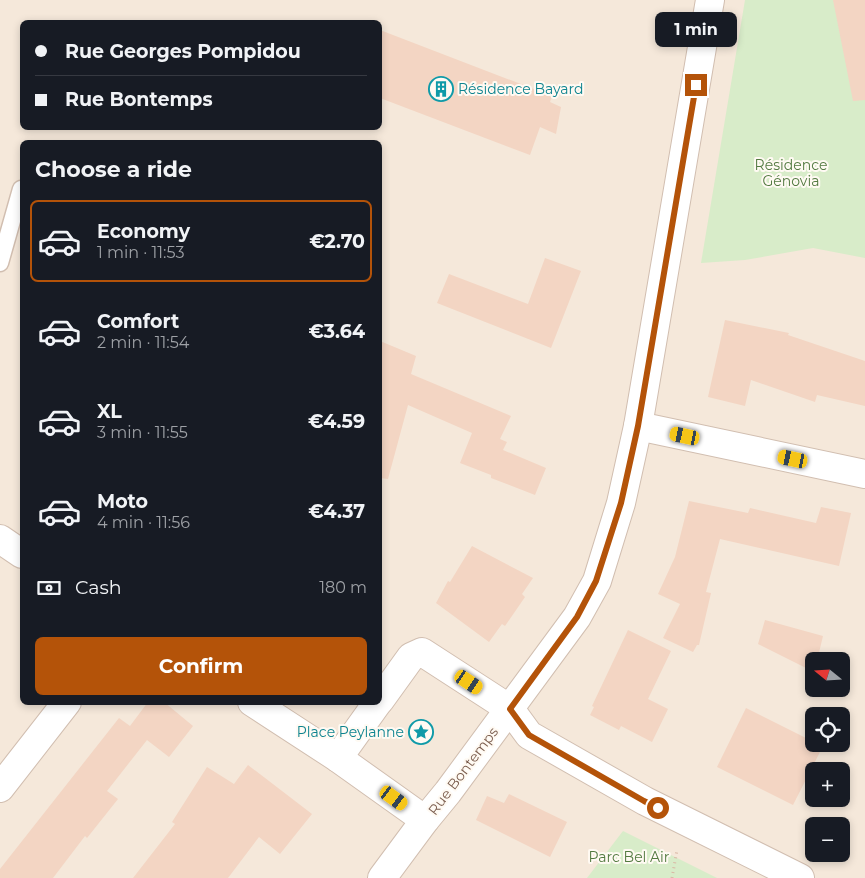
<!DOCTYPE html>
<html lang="en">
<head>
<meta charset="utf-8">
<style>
  body { margin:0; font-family:Montserrat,sans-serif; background:#242831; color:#f1f3f6; height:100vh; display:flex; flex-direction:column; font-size:19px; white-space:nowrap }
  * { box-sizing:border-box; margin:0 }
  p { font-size:16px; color:#9ea1a6 }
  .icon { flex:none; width:28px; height:28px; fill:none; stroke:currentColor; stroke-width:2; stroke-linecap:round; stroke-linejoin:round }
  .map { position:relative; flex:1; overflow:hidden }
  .details { position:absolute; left:20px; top:140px; width:362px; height:565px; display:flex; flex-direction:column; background:#171b24; border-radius:8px; box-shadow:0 2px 8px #0003 }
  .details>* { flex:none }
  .top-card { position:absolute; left:20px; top:20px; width:362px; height:110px; border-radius:8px; box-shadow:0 2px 8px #0003; display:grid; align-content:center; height:110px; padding:0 15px; background:#171b24 }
  .needle { width:32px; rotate:288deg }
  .fabs { position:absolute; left:805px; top:652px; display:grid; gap:10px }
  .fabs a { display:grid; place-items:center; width:45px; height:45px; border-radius:8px; background:#171b24; box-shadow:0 2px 8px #0003; font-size:25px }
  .end { position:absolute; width:22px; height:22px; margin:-11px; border:6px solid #b45309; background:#fff; box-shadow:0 0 0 2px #fff }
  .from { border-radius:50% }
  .bubble { position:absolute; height:35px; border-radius:8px; background:#171b24; box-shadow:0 2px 8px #0003; font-size:16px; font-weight:700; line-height:35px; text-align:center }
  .car { position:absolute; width:15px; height:30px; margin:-15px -8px; border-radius:6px; box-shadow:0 0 4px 1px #0007; background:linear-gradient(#f5c518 24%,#345 0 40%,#f5c518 0 76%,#345 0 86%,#f5c518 0) }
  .top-card b { display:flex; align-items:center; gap:18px; height:48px; font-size:19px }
  .top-card b+b { border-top:1px solid #363941 }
  .top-card i { width:12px; height:12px; background:#f1f3f6 }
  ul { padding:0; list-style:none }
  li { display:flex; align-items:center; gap:15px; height:82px; margin:0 10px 8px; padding:0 5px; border:2px solid transparent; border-radius:8px }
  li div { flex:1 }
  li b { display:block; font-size:19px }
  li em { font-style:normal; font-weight:700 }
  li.current { border-color:#b45309 }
  li>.icon { width:45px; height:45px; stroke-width:1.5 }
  h2 { padding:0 15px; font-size:22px; line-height:60px }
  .pay { display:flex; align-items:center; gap:12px; height:55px; padding:0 15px; font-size:19px }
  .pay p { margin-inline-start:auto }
  .cta { display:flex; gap:10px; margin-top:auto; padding:10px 15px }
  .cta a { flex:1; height:58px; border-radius:8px; background:#b45309; color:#fff; font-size:20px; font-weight:700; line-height:58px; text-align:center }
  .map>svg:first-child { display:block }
  .residential { fill:#f5e8da; fill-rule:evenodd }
  .green { fill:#d8ecc9 }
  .building { fill:#f3d5c3 }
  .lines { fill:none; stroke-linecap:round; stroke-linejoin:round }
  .service-casing { stroke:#d1beb0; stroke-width:19 }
  .minor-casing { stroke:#d1beb0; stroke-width:30 }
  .path { stroke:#d9b8a5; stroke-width:3; stroke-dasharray:1 4; stroke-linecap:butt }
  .service { stroke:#fff; stroke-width:16 }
  .minor { stroke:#fff; stroke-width:28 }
  .route { stroke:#b45309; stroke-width:6 }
  .labels { text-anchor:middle; stroke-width:4; stroke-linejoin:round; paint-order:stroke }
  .culture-label { font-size:14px; fill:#0d838f; stroke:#fffaf3; text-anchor:start }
  .park-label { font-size:14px; fill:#537a41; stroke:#fffaf3 }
  .street-label { font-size:14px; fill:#7a5c4d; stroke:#fffaf3 }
</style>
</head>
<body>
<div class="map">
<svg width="865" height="878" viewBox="0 0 865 878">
  <rect width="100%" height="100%" fill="#fdf6ec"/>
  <path class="residential" d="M 0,0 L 865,0 L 865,878 L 0,878 ZM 22,22 L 380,22 L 380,128 L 22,128 ZM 22,142 L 380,142 L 380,702 L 22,702 ZM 814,661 L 841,661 L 841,689 L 814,689 ZM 814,716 L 841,716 L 841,744 L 814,744 ZM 814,771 L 841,771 L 841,799 L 814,799 ZM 814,826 L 841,826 L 841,854 L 814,854 Z"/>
  <g class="green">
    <polygon points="745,0 865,0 865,258 813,248 745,260 701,263"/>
    <polygon points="623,831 717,878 587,878"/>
  </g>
  <g class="building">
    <polygon points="833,0 865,0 865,100 853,101"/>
    <polygon points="380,30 552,96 550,102 561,107 556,134 540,127 530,155 380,98"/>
    <polygon points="545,258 581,271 551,348 437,303 449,274 528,304"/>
    <polygon points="725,320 789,333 788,335 865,361 865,406 817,395 815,402 751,380 745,406 708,397"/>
    <polygon points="380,341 416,356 411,374 511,416 500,439 507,442 503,450 546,468 535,495 491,478 491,475 460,463 472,433 408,405 388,479 380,478"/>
    <polygon points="689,501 748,513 750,508 816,523 821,507 851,513 839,566 720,539 706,592 711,593 699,645 697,645 693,652 663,638 680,604 658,594 675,557"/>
    <polygon points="472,546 533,578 522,594 525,597 505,626 502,624 489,642 436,603 448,581 450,582"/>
    <polygon points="765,620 823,636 817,661 814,661 814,672 758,644"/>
    <polygon points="628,630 671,651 648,699 668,709 652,742 621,726 619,730 590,715 594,707 592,706"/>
    <polygon points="148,702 164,702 193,726 169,757 147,740 107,791 118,799 87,838 85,836 53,878 0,878 0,869 119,718 130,726"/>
    <polygon points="746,708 814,742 814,744 818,744 823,746 793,805 717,767"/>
    <polygon points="248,765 312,814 280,854 259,837 228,878 133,878 175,824 172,822 207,767 234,784"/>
    <polygon points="509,794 567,822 550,857 476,820 487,796 504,803"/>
  </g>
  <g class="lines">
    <defs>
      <polyline id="service" points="0,263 21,189"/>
      <g id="minor">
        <polyline points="638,426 865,474"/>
        <polyline points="0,539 22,554"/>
        <polyline points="380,700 411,657 422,652 510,709 529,735 645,801 800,878"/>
        <polyline points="252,702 338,758 425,820"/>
        <polyline points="338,758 378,702"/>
        <polyline points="0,788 67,702"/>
        <polyline points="382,878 425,820 448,792 577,617 597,581 621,503 638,426 710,0"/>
      </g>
    </defs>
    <use href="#service" class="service-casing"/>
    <use href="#minor" class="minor-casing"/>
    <polyline class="path" points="672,878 677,850"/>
    <use href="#service" class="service"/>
    <use href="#minor" class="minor"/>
  </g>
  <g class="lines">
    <polyline class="route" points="658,808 644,801 529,735 510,709 577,617 596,581 621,503 638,426 696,85"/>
  </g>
  <defs>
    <symbol id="building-ring" viewBox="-11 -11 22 22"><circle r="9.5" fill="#fffaf3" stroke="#0f9aa8" stroke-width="1.5"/><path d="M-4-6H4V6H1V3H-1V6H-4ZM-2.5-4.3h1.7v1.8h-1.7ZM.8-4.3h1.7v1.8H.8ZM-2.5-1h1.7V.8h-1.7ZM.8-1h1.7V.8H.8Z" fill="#0f9aa8"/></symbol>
    <symbol id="sight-ring" viewBox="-11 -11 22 22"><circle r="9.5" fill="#fffaf3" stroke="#0f9aa8" stroke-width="1.5"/><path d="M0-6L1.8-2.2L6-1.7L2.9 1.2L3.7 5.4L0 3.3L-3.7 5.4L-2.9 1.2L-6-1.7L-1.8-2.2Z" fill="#0f9aa8"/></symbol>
  </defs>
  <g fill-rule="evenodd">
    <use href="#building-ring" x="427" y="75" width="28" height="28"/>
    <use href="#sight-ring" x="407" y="718" width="28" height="28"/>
  </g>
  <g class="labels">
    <g class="culture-label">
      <text x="458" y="94">Résidence Bayard</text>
      <text x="404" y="737" text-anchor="end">Place Peylanne</text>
    </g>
    <g class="park-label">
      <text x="791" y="170">Résidence<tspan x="791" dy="16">Génovia</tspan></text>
      <text x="629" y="862">Parc Bel Air</text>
    </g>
    <g class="street-label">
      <text transform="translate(463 771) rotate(-53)" y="5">Rue Bontemps</text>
    </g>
  </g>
</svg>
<div class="fabs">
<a><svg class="needle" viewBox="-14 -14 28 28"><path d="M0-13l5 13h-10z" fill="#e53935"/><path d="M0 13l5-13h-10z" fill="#9ea1a6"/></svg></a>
<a><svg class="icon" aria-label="locate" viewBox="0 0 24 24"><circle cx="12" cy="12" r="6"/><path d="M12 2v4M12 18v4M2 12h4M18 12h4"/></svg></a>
<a>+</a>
<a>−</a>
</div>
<i class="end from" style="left:658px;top:808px"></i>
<i class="end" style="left:696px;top:85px"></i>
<div class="bubble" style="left:655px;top:12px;width:82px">1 min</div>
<i class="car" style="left:685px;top:436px;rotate:282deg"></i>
<i class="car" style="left:793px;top:459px;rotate:282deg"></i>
<i class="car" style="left:469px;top:682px;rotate:124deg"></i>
<i class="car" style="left:394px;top:798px;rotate:126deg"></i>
<div class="top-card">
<b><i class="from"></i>Rue Georges Pompidou</b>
<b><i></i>Rue Bontemps</b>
</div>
<section class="details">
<h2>Choose a ride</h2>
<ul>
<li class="current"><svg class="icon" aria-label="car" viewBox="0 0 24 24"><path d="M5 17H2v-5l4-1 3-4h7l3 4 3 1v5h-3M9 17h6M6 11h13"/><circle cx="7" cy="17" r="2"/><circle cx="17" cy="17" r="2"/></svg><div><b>Economy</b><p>1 min · 11:53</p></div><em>€2.70</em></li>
<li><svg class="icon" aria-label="car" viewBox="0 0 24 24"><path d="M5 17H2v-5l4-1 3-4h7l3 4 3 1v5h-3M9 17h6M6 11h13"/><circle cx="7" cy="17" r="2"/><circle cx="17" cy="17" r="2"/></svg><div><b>Comfort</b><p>2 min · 11:54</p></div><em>€3.64</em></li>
<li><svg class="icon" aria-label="car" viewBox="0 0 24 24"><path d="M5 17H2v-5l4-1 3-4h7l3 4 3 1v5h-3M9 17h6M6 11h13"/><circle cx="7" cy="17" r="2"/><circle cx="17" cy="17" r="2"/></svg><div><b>XL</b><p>3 min · 11:55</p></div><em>€4.59</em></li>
<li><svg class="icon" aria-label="car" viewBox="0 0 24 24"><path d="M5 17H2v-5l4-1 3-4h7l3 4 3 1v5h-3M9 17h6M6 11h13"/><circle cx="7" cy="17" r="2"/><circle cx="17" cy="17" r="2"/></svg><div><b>Moto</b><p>4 min · 11:56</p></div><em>€4.37</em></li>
</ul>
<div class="pay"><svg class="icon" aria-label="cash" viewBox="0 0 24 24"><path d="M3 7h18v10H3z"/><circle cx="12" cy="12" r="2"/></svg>Cash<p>180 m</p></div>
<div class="cta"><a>Confirm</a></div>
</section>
</div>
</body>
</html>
